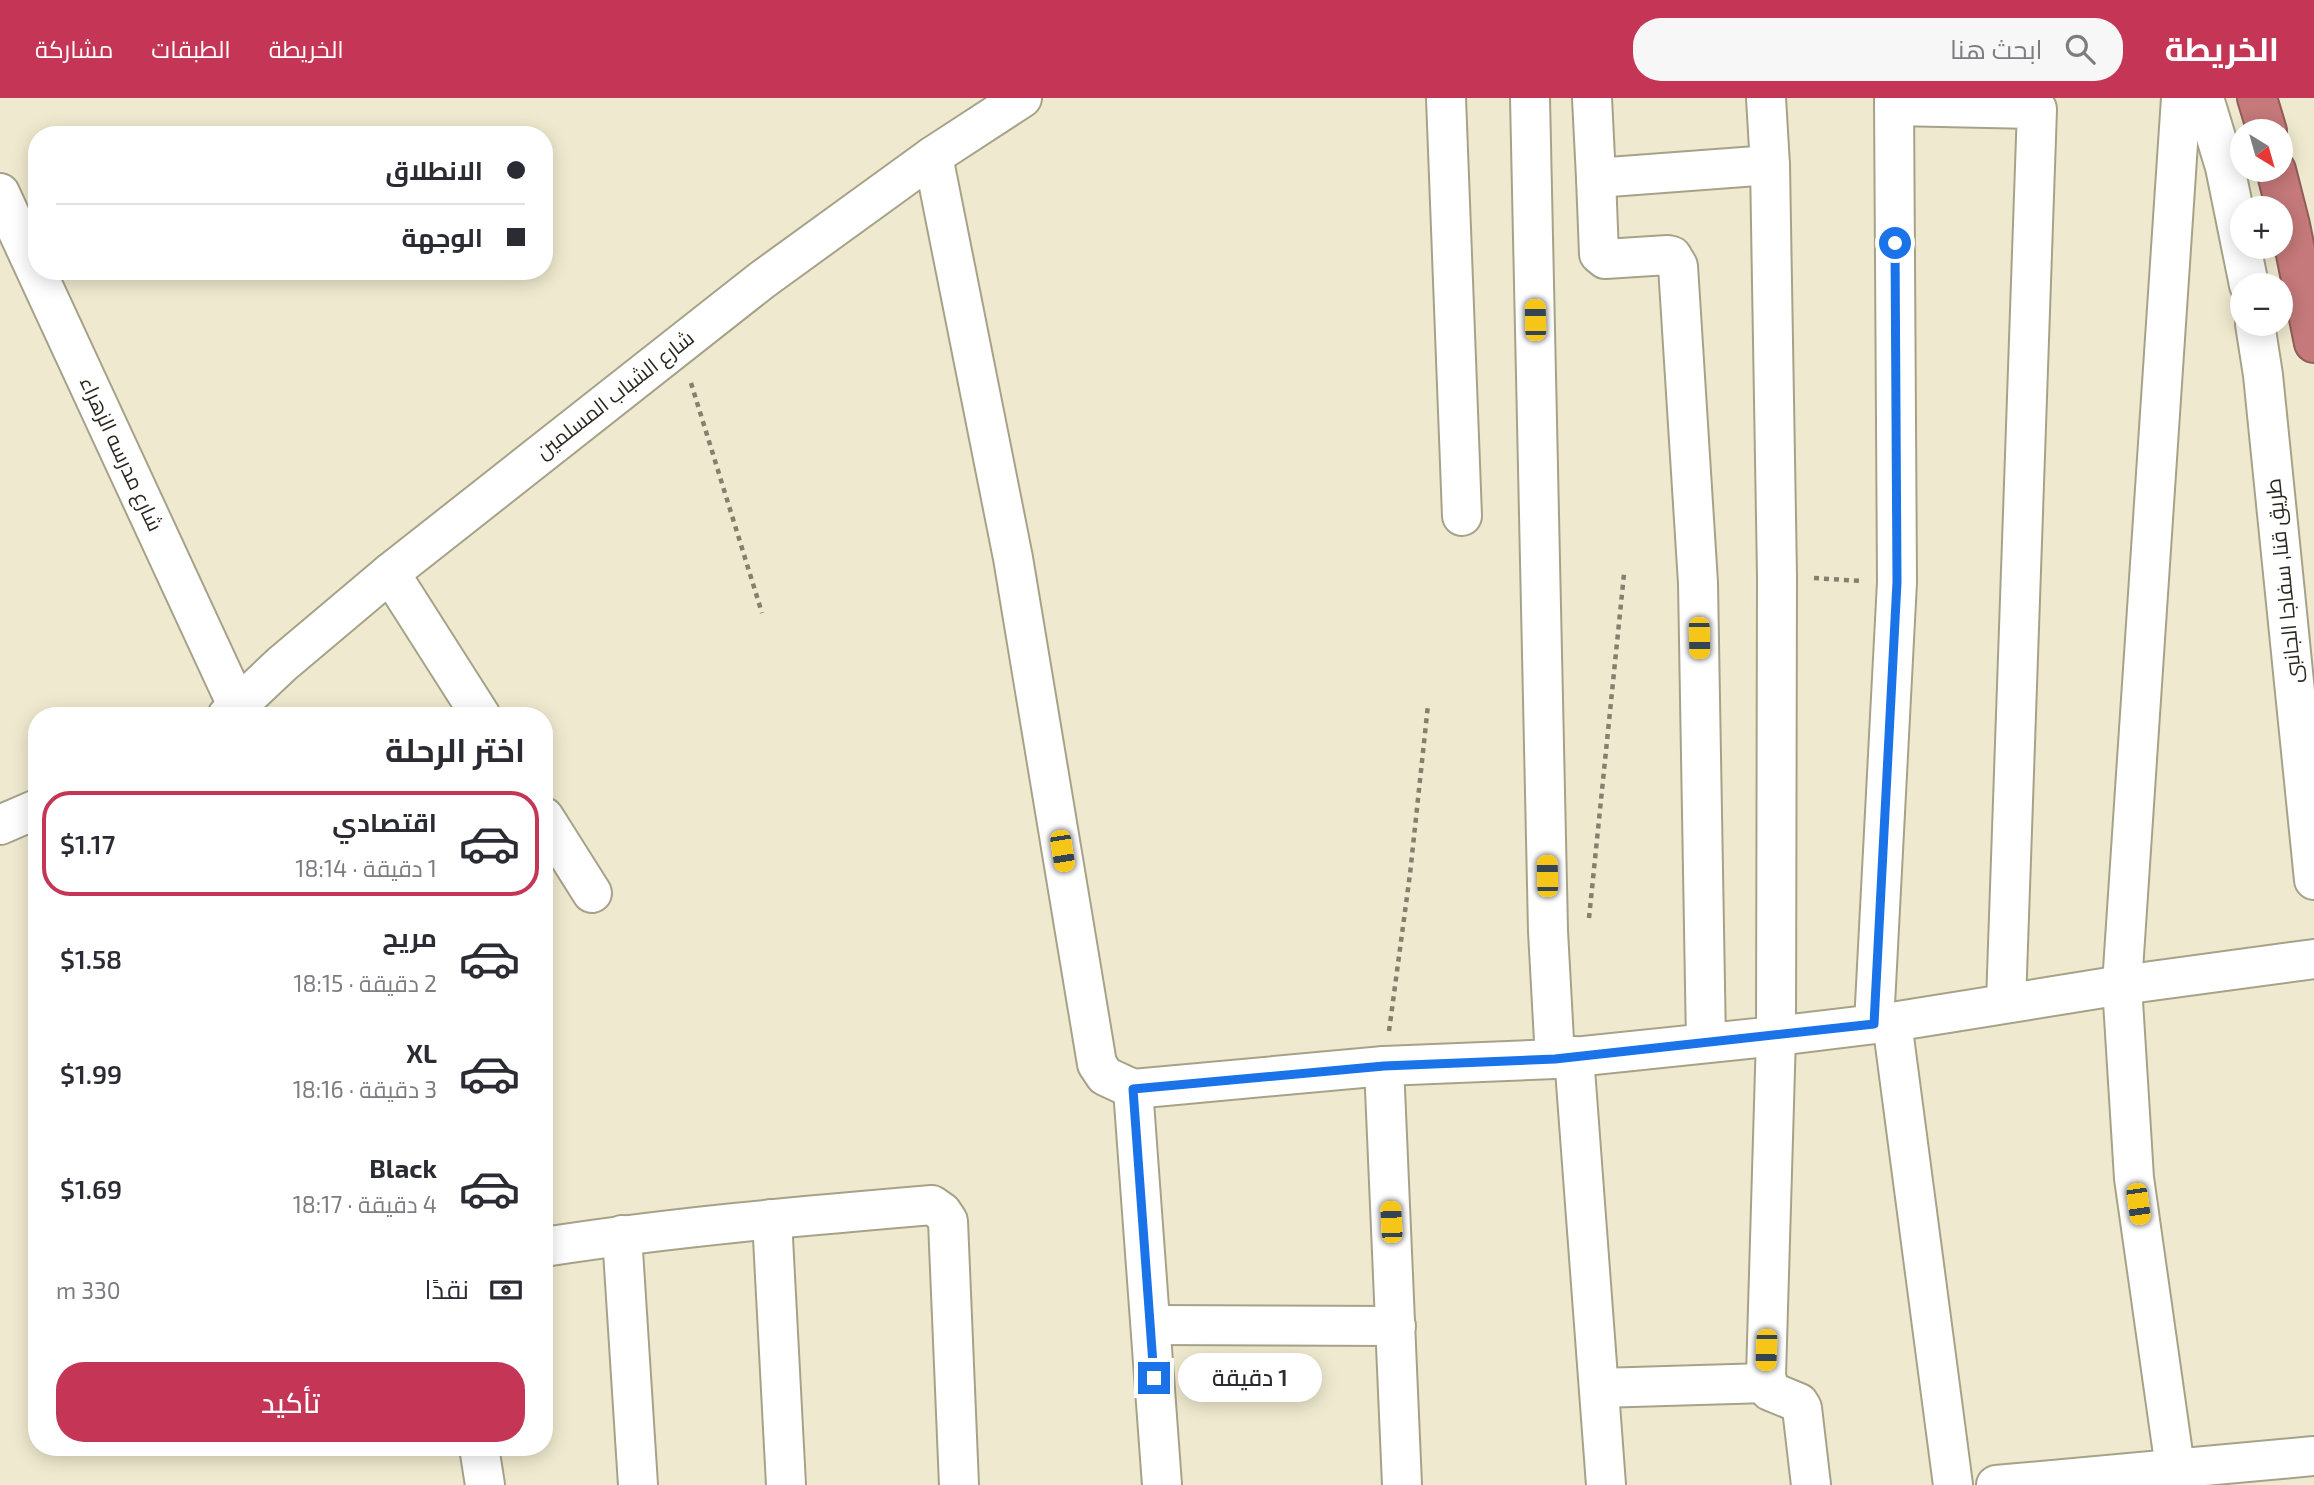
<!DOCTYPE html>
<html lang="ar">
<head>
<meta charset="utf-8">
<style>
  body { margin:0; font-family:"Exo 2",Cairo,sans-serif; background:#f7f7f7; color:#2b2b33; direction:rtl; height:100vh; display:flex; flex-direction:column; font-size:26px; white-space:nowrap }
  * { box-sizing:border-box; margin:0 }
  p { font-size:23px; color:#7c7c81 }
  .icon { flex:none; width:38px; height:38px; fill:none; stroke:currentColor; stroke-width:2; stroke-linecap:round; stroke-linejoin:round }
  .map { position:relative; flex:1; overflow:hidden; direction:ltr }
  .side { position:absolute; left:28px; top:609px; width:525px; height:749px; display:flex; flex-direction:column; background:#fff; border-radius:28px; box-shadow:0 4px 18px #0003; direction:rtl }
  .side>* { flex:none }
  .guide { position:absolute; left:28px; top:28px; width:525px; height:154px; border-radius:28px; box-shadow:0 4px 18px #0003; direction:rtl; display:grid; align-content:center; height:154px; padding:0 28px; background:#fff }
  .needle { width:46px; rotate:143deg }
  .tools { position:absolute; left:2230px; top:21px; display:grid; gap:14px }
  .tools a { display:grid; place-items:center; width:63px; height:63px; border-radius:50%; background:#fff; box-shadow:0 4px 18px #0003; font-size:35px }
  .end { position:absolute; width:32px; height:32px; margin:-16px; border:9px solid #1a73e8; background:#fff; box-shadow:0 0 0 4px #fff }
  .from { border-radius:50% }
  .bubble { position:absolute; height:49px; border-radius:24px; background:#fff; box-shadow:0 4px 18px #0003; font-size:23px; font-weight:600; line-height:49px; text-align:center; direction:rtl }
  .car { position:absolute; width:21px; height:42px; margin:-21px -10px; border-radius:9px; box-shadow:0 0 5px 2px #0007; background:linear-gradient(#f5c518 24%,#345 0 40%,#f5c518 0 76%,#345 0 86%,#f5c518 0) }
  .guide b { display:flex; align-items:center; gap:24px; height:66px; font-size:26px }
  .guide b+b { border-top:2px solid #e1e1e2 }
  .guide i { width:18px; height:18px; background:#2b2b33 }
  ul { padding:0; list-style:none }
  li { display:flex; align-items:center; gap:21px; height:105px; margin:0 14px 10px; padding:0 14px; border:4px solid transparent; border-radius:28px }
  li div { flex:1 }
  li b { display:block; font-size:26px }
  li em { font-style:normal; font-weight:600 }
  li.on { border-color:#c43556 }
  li>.icon { width:63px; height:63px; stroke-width:1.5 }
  h2 { padding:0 28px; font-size:32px; line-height:84px }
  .pay { display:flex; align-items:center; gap:18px; height:77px; padding:0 28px; font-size:26px }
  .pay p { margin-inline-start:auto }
  .button { display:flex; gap:14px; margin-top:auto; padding:14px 28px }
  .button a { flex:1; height:80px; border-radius:28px; background:#c43556; color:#fff; font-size:28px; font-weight:600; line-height:80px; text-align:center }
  header { display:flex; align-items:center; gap:42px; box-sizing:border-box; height:98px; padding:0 35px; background:#c43556; color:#fff }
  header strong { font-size:33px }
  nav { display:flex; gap:38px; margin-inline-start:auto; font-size:24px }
  .search { width:490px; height:63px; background:#f7f7f7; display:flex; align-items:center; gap:18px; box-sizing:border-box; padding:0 24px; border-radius:28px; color:#7c7c81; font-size:26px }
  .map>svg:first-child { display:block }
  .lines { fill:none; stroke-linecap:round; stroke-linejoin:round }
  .minor-casing { stroke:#a6a289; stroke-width:42 }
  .highway-casing { stroke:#8f5d5a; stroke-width:42 }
  .path { stroke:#83806e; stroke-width:4.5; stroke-dasharray:5 5; stroke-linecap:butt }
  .minor { stroke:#fff; stroke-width:38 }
  .highway { stroke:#c5797a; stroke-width:38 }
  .route { stroke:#1a73e8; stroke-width:9 }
  .labels { text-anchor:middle; stroke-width:7; stroke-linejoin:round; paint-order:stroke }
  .street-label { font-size:21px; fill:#2a281e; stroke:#fff }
</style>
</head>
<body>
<header>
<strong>الخريطة</strong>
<div class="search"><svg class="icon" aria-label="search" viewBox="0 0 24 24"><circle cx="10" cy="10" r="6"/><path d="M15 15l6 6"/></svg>ابحث هنا</div>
<nav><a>الخريطة</a><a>الطبقات</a><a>مشاركة</a></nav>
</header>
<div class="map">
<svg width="2314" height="1387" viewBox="0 0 2314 1387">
  <rect width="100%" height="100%" fill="#efeacf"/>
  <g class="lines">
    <defs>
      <g id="minor">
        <polyline points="1446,0 1462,418"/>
        <polyline points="1530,0 1548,833 1555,961"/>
        <polyline points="1592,0 1596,80 1770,67"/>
        <polyline points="1766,0 1770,67 1777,478 1776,938 1766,1278 1770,1293 1799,1305 1802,1310 1811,1387"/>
        <polyline points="2204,0 2225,69 2249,187"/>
        <polyline points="1894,8 2037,11 2006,905"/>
        <polyline points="933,58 1013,460 1097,966 1105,978 1133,991 1384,968 1555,961 1776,938 1892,924 2122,887 2314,861"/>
        <polyline points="1596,80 1599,156 1605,161 1668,157 1672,158 1678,168 1698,485 1706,945"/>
        <polyline points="0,95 242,618"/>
        <polyline points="2255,226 2263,277 2314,782"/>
        <polyline points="390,475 481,618"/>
        <polyline points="227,618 282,566 390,475 762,182 933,58 1022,0"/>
        <polyline points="544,719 592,795"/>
        <polyline points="0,727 37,711"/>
        <polyline points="1892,924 1953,1387"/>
        <polyline points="1874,926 1897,484 1894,0"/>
        <polyline points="1574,958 1606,1387"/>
        <polyline points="1384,968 1402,1387"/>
        <polyline points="1133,991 1162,1387"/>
        <polyline points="772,1121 786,1387"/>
        <polyline points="622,1137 638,1387"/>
        <path d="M 544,1149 C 673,1129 802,1118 932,1107 L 942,1114 L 948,1123 L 959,1387"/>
        <polyline points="1151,1227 1396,1228"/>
        <polyline points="1599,1290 1767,1285"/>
        <polyline points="479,1349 485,1387"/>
        <polyline points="2175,1370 2134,1080 2122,887 2181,0"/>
        <polyline points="1996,1387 2314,1358"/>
      </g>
      <g id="highway">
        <polyline points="2257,0 2267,33"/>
        <polyline points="2276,72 2290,127 2314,245"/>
      </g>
    </defs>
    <use href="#minor" class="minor-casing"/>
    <use href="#highway" class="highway-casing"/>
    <g class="path">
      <polyline points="691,285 762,515"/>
      <polyline points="1814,480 1861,483"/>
      <polyline points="1589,820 1624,476"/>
      <polyline points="1389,933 1410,776 1428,607"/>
    </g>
    <use href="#minor" class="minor"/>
    <use href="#highway" class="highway"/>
  </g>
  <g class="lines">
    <polyline class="route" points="1154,1280 1133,991 1384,968 1555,961 1874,926 1897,484 1895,145"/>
  </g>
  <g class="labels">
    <g class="street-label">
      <text transform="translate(615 297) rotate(-38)" y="7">شارع الشباب المسلمين</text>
      <text transform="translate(121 356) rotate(65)" y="7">شارع مدرسه الزهراء</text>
      <text transform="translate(2284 483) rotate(-96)" y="7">طريق قنا, سفاجا الجانبى</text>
    </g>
  </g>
</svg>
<div class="tools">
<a><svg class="needle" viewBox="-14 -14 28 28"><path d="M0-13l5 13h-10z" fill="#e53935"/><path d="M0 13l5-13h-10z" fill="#7c7c81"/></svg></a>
<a>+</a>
<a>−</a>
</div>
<i class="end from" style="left:1895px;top:145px"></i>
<i class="end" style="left:1154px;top:1280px"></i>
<div class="bubble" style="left:1178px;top:1255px;width:144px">1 دقيقة</div>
<i class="car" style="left:1535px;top:222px;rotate:359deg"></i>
<i class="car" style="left:1699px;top:540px;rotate:179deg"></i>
<i class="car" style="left:1062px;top:753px;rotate:171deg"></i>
<i class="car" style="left:1547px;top:778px;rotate:359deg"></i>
<i class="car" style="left:2138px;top:1106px;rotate:172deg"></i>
<i class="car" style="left:1391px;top:1124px;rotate:357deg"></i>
<i class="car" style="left:1766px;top:1252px;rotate:182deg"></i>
<div class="guide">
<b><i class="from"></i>الانطلاق</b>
<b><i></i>الوجهة</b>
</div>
<section class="side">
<h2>اختر الرحلة</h2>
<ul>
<li class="on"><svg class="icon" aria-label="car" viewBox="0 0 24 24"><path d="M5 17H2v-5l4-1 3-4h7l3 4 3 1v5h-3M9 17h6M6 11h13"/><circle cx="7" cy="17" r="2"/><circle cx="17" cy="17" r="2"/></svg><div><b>اقتصادي</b><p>1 دقيقة · 18:14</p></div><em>$1.17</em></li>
<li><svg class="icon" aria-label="car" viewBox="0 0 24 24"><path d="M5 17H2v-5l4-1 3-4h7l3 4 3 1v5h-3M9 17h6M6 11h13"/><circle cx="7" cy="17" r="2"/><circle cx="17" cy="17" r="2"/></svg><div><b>مريح</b><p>2 دقيقة · 18:15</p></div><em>$1.58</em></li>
<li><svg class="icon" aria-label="car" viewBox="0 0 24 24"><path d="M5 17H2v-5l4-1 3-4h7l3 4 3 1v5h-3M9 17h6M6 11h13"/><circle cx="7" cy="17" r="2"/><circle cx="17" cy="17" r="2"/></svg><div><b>XL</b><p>3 دقيقة · 18:16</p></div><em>$1.99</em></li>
<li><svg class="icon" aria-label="car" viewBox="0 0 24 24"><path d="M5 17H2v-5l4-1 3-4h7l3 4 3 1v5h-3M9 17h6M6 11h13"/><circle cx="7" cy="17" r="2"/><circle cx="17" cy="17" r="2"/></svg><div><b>Black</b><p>4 دقيقة · 18:17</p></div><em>$1.69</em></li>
</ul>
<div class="pay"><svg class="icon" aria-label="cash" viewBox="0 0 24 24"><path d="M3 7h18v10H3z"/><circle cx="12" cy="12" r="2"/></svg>نقدًا<p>330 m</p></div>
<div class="button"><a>تأكيد</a></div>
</section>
</div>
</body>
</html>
